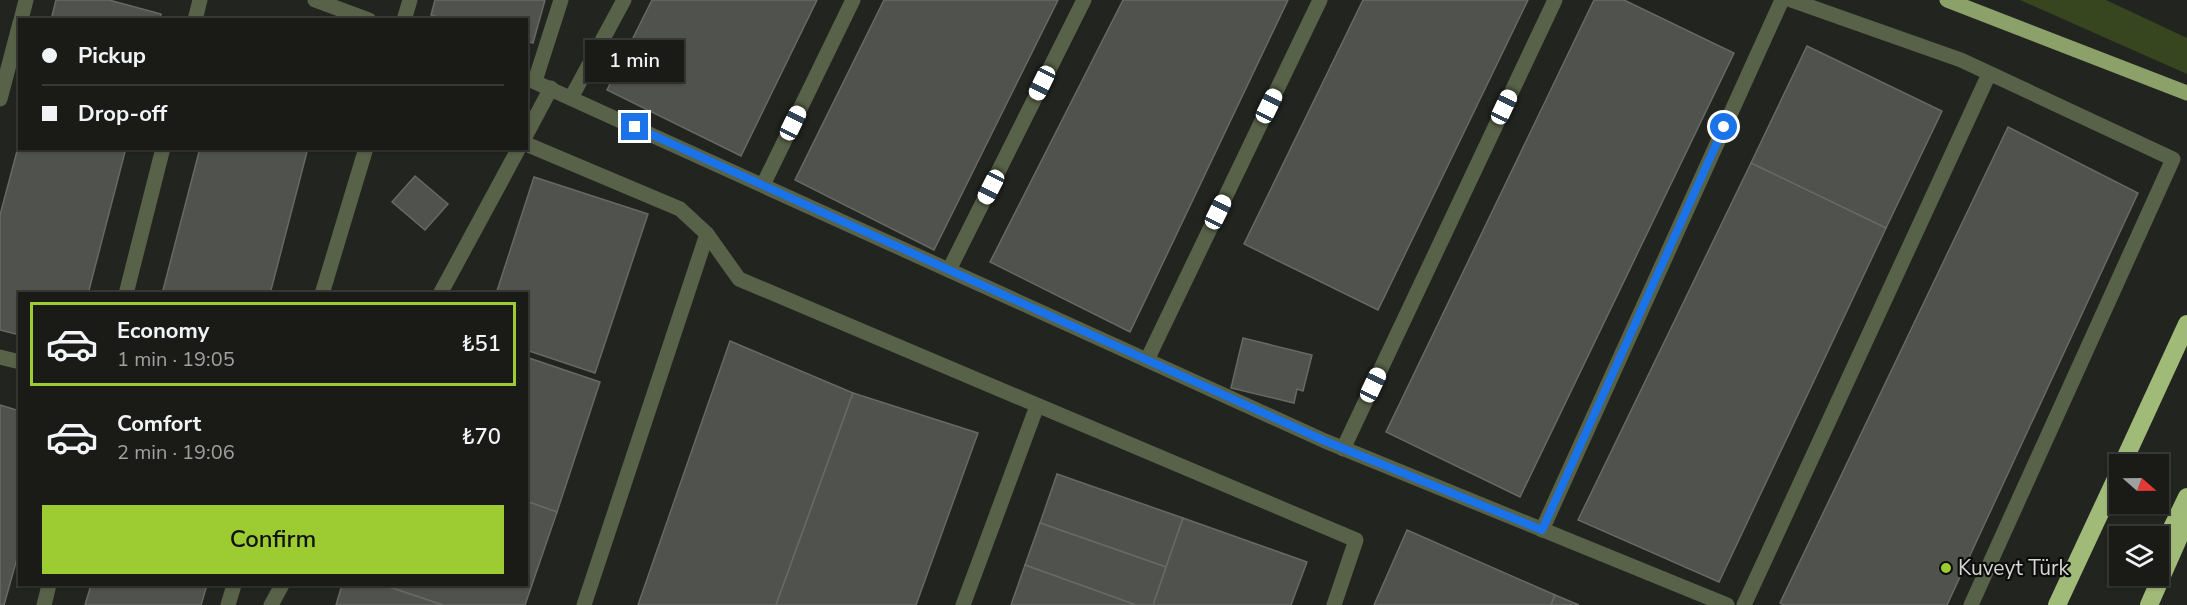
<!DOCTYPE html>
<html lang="en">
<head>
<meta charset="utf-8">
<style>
  body { margin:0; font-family:"Nunito Sans",sans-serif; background:#232420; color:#f1f3f6; height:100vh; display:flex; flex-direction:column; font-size:22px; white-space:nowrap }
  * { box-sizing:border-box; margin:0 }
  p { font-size:20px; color:#9fa1a1 }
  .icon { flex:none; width:33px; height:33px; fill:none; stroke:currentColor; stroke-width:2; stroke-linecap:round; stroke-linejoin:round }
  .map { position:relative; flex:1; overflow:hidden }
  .panel { position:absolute; left:18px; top:292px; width:510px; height:294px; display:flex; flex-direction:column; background:#1a1b17; border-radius:0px; box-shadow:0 2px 4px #0004,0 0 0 2px #383936 }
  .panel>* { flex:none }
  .guide { position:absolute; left:18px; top:18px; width:510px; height:132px; border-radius:0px; box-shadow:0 2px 4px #0004,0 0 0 2px #383936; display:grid; align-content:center; height:132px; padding:0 24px; background:#1a1b17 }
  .needle { width:39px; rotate:110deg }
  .fabs { position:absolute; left:2109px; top:454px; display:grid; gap:12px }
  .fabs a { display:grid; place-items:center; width:60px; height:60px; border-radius:0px; background:#1a1b17; box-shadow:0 2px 4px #0004,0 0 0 2px #383936; font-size:30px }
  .end { position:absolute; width:27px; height:27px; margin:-14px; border:8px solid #1a73e8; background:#fff; box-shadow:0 0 0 3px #fff }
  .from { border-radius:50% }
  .bubble { position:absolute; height:42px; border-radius:0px; background:#1a1b17; box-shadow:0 2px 4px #0004,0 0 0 2px #383936; font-size:20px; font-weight:600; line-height:42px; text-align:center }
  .car { position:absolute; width:18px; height:36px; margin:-18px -9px; border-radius:8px; box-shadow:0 0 4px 2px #0007; background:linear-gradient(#fff 24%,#345 0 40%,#fff 0 76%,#345 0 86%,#fff 0) }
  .guide b { display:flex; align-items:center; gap:21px; height:57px; font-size:22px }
  .guide b+b { border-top:2px solid #383936 }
  .guide i { width:15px; height:15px; background:#f1f3f6 }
  ul { padding:10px 0 0; list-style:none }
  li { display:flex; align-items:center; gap:18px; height:84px; margin:0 12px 9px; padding:0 12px; border:3px solid transparent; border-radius:0px }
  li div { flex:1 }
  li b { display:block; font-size:22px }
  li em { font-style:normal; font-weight:600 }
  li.active { border-color:#9ccb32 }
  li>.icon { width:54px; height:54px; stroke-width:1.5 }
  .action { display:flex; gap:12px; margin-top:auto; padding:12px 24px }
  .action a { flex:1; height:69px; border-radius:0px; background:#9ccb32; color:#111; font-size:24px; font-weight:600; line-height:69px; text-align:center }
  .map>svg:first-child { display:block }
  .green { fill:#384620 }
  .building { fill:#50524d; stroke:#676964; stroke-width:1.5 }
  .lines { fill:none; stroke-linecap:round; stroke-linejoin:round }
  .minor { stroke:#586248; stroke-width:15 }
  .major { stroke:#8ca16a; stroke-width:15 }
  .highway { stroke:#a0ba78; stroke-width:18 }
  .route { stroke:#1a73e8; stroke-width:8 }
  .poi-dot { fill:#9ccb32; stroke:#0c0d0b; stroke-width:2 }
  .labels { text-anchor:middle; stroke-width:4.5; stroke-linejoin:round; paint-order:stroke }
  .poi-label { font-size:21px; fill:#d5d6d3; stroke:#0c0d0b; text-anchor:start }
</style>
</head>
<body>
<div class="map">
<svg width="2187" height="605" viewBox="0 0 2187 605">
  <rect width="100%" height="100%" fill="#22241f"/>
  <polygon class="green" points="2020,0 2106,0 2187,38 2187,74"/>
  <g class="building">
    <polygon points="56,0 109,0 161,14 160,20 51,20"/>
    <polygon points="435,0 545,0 533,43 526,41 526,20 449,20 431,15"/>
    <polygon points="652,0 817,0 741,156 607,90"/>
    <polygon points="884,0 1058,0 934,250 795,180"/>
    <polygon points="1123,0 1288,0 1130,332 990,262"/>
    <polygon points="1363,0 1528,0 1378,310 1244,244"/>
    <polygon points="1594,0 1624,0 1734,53 1520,497 1386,432"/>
    <polygon points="1807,46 1942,111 1886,228 1751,163"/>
    <polygon points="2008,127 2138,193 1947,605 1784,605 1780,603"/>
    <polygon points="20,140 20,148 126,148 88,294 20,294 20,335 0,330 0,215"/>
    <polygon points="200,148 308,148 270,294 162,294"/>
    <polygon points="1751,163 1886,228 1719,582 1578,520"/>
    <polygon points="415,176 448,204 425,230 392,202"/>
    <polygon points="534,177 648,214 595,373 526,350 526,294 496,294"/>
    <polygon points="1243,338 1312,355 1303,391 1297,389 1294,403 1231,388"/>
    <polygon points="730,341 853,393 776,605 638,605"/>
    <polygon points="526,357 600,382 557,512 526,501"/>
    <polygon points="853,393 978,433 916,605 776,605"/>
    <polygon points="0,405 20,411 20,548 4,605 0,605"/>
    <polygon points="1057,474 1183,518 1166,567 1040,523"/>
    <polygon points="526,501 557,512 525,605 443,605 383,585 526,585"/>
    <polygon points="1183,518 1307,562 1291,605 1153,605"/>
    <polygon points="1040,523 1166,567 1153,605 1136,605 1025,565"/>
    <polygon points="1407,530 1555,595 1551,605 1374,605"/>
    <polygon points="1025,565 1136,605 1011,605"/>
    <polygon points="91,585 207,585 201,605 85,605"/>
    <polygon points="342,585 383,585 443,605 336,605"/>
    <polygon points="1555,595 1579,605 1551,605"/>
  </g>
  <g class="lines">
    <g class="minor">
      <polyline points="315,0 369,20"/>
      <polyline points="1791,0 1961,60 2173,159 1971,605"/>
      <polyline points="21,20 26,0"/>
      <polyline points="195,20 200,0"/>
      <polyline points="404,20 410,0"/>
      <polyline points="526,78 1325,441 1727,605"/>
      <polyline points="535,81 561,0"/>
      <polyline points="571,98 624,0"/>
      <polyline points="0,99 20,23"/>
      <polyline points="526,135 551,88"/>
      <polyline points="526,144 680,209 707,234 739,279 1356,540 1334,605"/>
      <polyline points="763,185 853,0"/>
      <polyline points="949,270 1084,0"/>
      <polyline points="126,294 163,148"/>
      <polyline points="322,294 366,148"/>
      <polyline points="440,294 519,148"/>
      <polyline points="0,357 20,362"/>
      <polyline points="1147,360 1320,0"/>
      <polyline points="1343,449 1555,0"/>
      <polyline points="1542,530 1782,0"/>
      <polyline points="44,605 49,585"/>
      <polyline points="228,605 234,585"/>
      <polyline points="271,605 282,585"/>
      <polyline points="584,605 707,234"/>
      <polyline points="963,605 1037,406"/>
      <polyline points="1744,605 1989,74"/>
    </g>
    <polyline class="major" points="1947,0 2187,93"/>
    <g class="highway">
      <polyline points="2122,465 2187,324"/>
      <polyline points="2172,528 2187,497"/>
      <polyline points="2057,605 2120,470"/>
      <polyline points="2149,605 2187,519"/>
    </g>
  </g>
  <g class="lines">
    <polyline class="route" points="635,127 1325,441 1542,530 1724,127"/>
  </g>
  <circle class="poi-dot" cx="1946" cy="568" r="6"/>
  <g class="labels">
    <g class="poi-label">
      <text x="1958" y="575">Kuveyt Türk</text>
    </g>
  </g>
</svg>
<div class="fabs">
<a><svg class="needle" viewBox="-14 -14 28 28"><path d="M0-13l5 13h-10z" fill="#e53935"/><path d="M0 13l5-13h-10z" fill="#9fa1a1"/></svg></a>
<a><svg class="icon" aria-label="layers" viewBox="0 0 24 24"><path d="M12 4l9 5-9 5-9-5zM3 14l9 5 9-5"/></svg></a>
</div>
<i class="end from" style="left:1724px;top:127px"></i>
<i class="end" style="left:635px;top:127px"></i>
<div class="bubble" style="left:585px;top:40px;width:99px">1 min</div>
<i class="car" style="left:1042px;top:83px;rotate:206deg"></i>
<i class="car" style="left:1269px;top:106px;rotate:26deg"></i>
<i class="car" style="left:1504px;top:107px;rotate:25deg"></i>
<i class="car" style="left:793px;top:123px;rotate:26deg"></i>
<i class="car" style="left:991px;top:187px;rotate:207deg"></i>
<i class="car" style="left:1218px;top:212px;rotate:26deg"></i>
<i class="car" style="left:1373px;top:385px;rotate:25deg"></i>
<div class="guide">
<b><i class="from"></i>Pickup</b>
<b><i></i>Drop-off</b>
</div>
<section class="panel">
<ul>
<li class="active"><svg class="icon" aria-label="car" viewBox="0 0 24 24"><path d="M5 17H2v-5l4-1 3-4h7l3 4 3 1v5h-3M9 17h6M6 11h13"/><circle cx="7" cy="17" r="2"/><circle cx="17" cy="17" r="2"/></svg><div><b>Economy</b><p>1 min · 19:05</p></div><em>₺51</em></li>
<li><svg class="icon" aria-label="car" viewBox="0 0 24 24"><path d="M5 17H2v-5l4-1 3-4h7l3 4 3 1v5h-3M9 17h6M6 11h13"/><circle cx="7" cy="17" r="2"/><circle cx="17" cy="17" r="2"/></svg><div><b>Comfort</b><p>2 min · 19:06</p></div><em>₺70</em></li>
</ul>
<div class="action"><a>Confirm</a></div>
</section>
</div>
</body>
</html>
